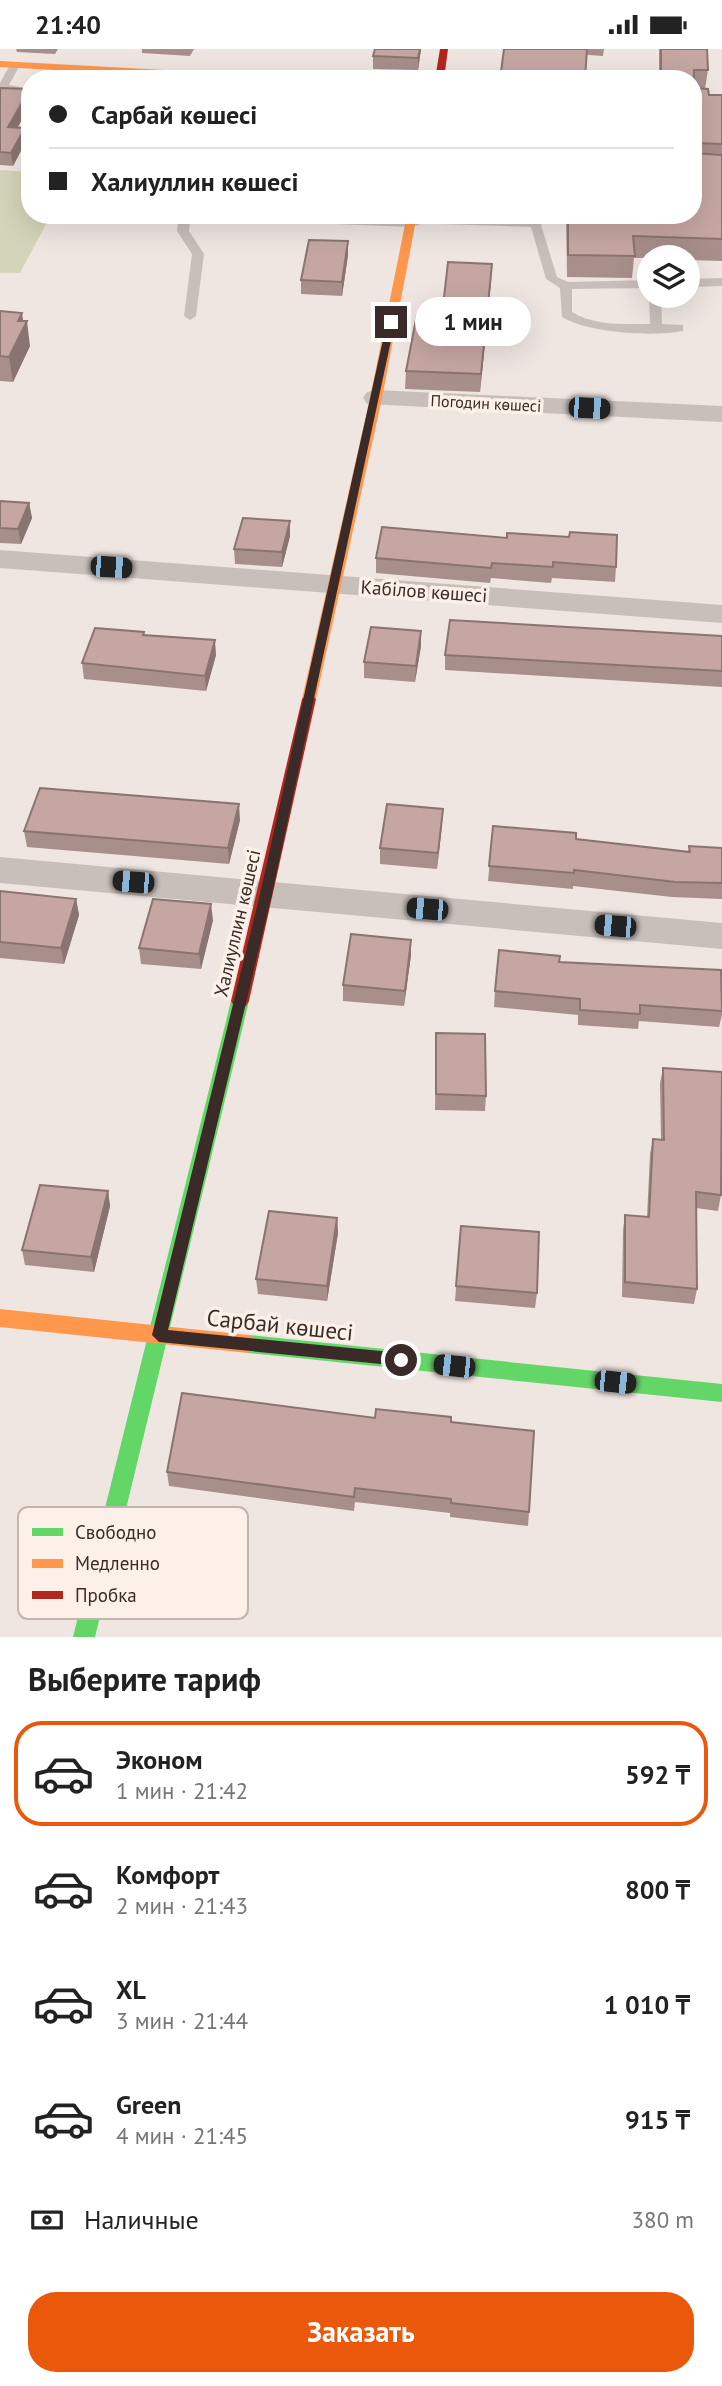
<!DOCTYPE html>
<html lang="ru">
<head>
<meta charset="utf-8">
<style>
  body { margin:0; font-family:"PT Sans",sans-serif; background:#f2f2f2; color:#222; height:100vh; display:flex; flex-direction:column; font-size:26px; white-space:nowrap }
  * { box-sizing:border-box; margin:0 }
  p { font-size:23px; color:#767676 }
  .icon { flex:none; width:38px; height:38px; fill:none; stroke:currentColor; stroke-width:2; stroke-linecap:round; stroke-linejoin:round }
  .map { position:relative; height:1588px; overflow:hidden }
  .drawer { display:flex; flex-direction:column; background:#fff; flex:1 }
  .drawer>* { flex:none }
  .banner { position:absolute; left:21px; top:21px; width:681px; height:154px; border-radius:28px; box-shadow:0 7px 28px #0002; display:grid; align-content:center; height:154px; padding:0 28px; background:#fff }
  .controls { position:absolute; left:637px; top:196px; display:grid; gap:14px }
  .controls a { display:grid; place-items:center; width:63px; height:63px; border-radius:50%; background:#fff; box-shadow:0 7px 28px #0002; font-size:35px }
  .end { position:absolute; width:32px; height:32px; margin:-16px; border:9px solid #3a2b28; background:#fff; box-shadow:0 0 0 4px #fff }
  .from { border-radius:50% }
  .bubble { position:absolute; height:49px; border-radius:24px; background:#fff; box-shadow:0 7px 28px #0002; font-size:23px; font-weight:800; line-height:49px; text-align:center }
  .car { position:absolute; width:21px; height:42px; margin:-21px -10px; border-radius:9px; box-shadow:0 0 5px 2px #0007; background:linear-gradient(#222 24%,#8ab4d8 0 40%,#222 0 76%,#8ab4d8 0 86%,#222 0) }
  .banner b { display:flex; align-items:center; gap:24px; height:66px; font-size:26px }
  .banner b+b { border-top:2px solid #e0e0e0 }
  .banner i { width:18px; height:18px; background:#222 }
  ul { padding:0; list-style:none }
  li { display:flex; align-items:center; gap:21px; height:105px; margin:0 14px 10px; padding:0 14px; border:4px solid transparent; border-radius:28px }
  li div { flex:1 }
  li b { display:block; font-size:26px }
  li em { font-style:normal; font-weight:800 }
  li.active { border-color:#ea580c }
  li>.icon { width:63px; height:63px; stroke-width:1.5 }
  h2 { padding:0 28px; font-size:32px; line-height:84px }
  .pay { display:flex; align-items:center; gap:18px; height:77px; padding:0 28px; font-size:26px }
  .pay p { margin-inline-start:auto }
  .button { display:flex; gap:14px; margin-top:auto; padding:14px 28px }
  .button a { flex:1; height:80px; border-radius:28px; background:#ea580c; color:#fff; font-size:28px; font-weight:800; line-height:80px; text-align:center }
  .status { display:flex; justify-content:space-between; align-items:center; height:49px; padding:0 35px; background:#fff; direction:ltr }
  .status svg { height:19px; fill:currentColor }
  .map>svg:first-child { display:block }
  .green { fill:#d4d4ba }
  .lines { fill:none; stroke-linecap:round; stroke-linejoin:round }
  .lane { fill:#c9bfba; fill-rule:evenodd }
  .street { fill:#c9bfba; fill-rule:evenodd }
  .fast { fill:#63d668; fill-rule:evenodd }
  .slow { fill:#ff974d; fill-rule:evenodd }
  .jam { fill:#b3261e; fill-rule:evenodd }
  .wall { fill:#a98f8b }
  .shaded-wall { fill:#8a7471 }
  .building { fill:#c5a6a2; stroke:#8a7471; stroke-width:2 }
  .route { fill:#3a2b28 }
  .labels { text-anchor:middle; stroke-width:7; stroke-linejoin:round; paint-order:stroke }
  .far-street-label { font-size:16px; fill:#3a2b28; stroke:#fcf0e9 }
  .street-label { font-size:19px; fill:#3a2b28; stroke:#fcf0e9 }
  .near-street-label { font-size:23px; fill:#3a2b28; stroke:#fcf0e9 }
  .key { fill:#fcf0e9; stroke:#c2b5af; stroke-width:2 }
  .key-label { font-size:19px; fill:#3a2b28 }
</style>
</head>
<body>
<div class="status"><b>21:40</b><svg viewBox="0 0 49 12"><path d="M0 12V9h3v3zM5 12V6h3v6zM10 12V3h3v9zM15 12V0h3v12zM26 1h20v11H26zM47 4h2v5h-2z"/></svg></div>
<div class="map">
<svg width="722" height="1588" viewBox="0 0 722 1588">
  <rect width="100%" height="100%" fill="#efe6e2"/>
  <polygon class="green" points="0,121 30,123 30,166 51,166 20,224 0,224"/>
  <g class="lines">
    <g class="lane">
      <polygon points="15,13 20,16 9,36 30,40 30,46 0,40 0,34 11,14"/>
      <polygon points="179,166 191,166 189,182 204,205 196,267 190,271 184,267 192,205 177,182"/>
      <path d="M 538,166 L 551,166 L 541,176 L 557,228 L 568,233 L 649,231 L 649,239 L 572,240 L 572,263 C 595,277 624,275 650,275 L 649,247 L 661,247 L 662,275 L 683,276 L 683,282 C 653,288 588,284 562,268 L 560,239 L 546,230 L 531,178 L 411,174 L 405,171 L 411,168 L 532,171 Z"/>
      <polygon points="722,229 722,237 688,238 688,230"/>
    </g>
    <g class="street">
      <polygon points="274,166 419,166 422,171 419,176 411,178 285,173 277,171"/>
      <polygon points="376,341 722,357 722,373 367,355 363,349 367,343"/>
      <polygon points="0,501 722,556 722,574 0,519"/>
      <polygon points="0,808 722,874 722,900 0,834"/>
    </g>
    <g class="fast">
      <polygon points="240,946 246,947 249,952 95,1588 73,1588 231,952 234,947"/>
      <polygon points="248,1286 722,1335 722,1353 248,1304 241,1301 238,1295 241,1289"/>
    </g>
    <g class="slow">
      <polygon points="0,12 274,27 278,30 220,30 0,18"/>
      <polygon points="407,166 417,166 382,349 316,650 309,655 302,650 370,349"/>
      <polygon points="0,1260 248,1286 255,1289 258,1295 255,1301 248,1304 0,1278"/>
    </g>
    <g class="jam">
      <polygon points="440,0 448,0 444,30 435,30"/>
      <polygon points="309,645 316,650 249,952 246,957 234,957 231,952 302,650"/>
    </g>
  </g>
  <g class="wall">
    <polygon points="16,0 58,0 55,5 17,3"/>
    <polygon points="142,0 194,0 190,7 142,4"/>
    <polygon points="421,0 418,21 373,20 373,7"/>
    <polygon points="504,0 604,0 603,7"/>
    <polygon points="659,0 707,0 708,21 705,40 709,46 722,46 722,212 688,211 688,208 634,209 632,229 567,228 566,166 693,166 693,30 659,30"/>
    <polygon points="0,39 30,57 17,79 25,79 26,92 13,117 0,116"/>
    <polygon points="464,166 499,166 498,168"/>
    <polygon points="348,206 342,247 301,245 301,231"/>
    <polygon points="491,233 480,343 405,340 406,322 442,266"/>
    <polygon points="0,262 23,272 30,297 13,333 0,332"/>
    <polygon points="0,452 29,454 32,469 21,495 0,494"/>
    <polygon points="290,472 290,487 282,518 235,515 234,500"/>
    <polygon points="382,478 616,518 615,533 552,529 551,534 491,529 490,534 376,524 376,509"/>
    <polygon points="421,582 421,597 415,633 364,629 364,613"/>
    <polygon points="144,583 145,586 216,606 206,642 84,630 82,614"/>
    <polygon points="722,587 722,638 445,621 445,606"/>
    <polygon points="443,760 442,775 437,820 380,815 380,799"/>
    <polygon points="240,771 229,815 27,798 24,782"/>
    <polygon points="493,777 576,790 688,803 689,797 722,799 722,850 672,848 573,837 573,840 488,832"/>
    <polygon points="0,842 76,850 79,866 64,915 0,909"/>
    <polygon points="213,871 201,920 141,915 139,899"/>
    <polygon points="411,906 404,957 343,952 343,936"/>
    <polygon points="559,913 722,947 722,966 719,978 639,972 638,980 578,976 578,966 494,958 495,942"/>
    <polygon points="436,984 486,1047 485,1062 435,1061"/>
    <polygon points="663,1019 721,1146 718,1162 696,1159 697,1240 694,1255 622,1248 623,1181 625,1166 647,1168 650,1105 653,1090 661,1091 660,1034"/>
    <polygon points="108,1142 110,1157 94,1223 25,1216 22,1201"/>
    <polygon points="337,1169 338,1184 327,1252 258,1245 256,1230"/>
    <polygon points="461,1177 537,1244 535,1259 455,1252"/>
    <polygon points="375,1369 451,1373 529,1463 528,1477 450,1468 450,1464 355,1453 354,1462 169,1437 167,1423"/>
  </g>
  <g class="shaded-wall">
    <polygon points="420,0 421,0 418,21 418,9"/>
    <polygon points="30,42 30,57 10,91 8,78"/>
    <polygon points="25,79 26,92 13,117 11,104"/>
    <polygon points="348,192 348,206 342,247 342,233"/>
    <polygon points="492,215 491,233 480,343 481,325"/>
    <polygon points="22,264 24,278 27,272 30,297 13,333 9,308 18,272"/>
    <polygon points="29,454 32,469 21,495 18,480"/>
    <polygon points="290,472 290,487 282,518 282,503"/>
    <polygon points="421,582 421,597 415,633 416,617"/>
    <polygon points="215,591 216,606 206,642 205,627"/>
    <polygon points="239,755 240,771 229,815 228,799"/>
    <polygon points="443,760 442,775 437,820 438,804"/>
    <polygon points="76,850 79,866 64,915 61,899"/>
    <polygon points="211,855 213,871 201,920 199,905"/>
    <polygon points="411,891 411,906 404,957 405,942"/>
    <polygon points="108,1142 110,1157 94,1223 91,1208"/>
    <polygon points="337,1169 338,1184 327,1252 327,1237"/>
  </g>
  <g class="building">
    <polygon points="375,0 420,0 418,9 373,7"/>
    <polygon points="504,0 587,0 585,30 500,30"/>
    <polygon points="661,0 707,0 708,21 694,21 694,39 708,40 709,46 722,46 722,95 696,94 693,96 693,30 661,30"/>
    <polygon points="171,23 203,25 201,30 167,30"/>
    <polygon points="0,39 30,40 8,78 25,79 11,104 0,103"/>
    <polygon points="693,96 694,104 722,106 722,190 633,187 635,207 568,206 568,166 693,166"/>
    <polygon points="309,191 348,192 342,233 301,231"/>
    <polygon points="448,213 492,215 481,325 406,322 417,265 442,266"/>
    <polygon points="0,262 22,264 18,272 27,272 9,308 0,307"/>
    <polygon points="0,452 29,454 18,480 0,479"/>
    <polygon points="243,469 290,472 282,503 234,500"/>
    <polygon points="382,478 507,489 507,484 569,488 570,483 617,486 616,518 553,513 553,518 492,514 491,519 376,509"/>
    <polygon points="450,571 722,587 722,622 445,606"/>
    <polygon points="371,578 421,582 416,617 364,613"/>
    <polygon points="95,579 144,583 143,586 215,591 205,627 82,614"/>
    <polygon points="40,739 239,755 228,799 24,782"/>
    <polygon points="387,755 443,760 438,804 380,799"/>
    <polygon points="493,777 576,784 576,790 690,803 689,797 722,799 722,834 675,833 574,821 574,824 489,817"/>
    <polygon points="0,842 76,850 61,899 0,893"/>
    <polygon points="153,850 211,855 199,905 139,899"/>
    <polygon points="351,885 411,891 405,942 343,936"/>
    <polygon points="499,901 560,907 559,913 721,921 722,962 640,956 640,965 580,961 580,950 495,942"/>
    <polygon points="436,984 485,985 486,1047 436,1045"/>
    <polygon points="663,1019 722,1023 721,1146 696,1143 697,1240 625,1233 625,1166 649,1168 653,1090 664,1091"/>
    <polygon points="40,1136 108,1142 91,1208 22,1201"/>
    <polygon points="269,1162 337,1169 327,1237 256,1230"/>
    <polygon points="461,1177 539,1183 537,1244 456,1237"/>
    <polygon points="182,1344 375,1369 376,1360 451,1368 451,1373 534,1382 529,1463 451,1454 451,1450 355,1439 354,1448 167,1423"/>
  </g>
  <polygon class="route" points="391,270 395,273 272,845 168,1281 401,1304 408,1311 401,1317 159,1293 152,1286 260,845 387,273"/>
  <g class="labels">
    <g class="far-street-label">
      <text transform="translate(486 354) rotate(3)" y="6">Погодин көшесі</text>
    </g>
    <g class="street-label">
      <text transform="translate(424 542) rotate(4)" y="7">Кабілов көшесі</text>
      <text transform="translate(237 874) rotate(-77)" y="7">Халиуллин көшесі</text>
    </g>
    <g class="near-street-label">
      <text transform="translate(280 1276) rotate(6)" y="8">Сарбай көшесі</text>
    </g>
  </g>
  <rect x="18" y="1458" width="230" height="112" rx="10" class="key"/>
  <rect x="32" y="1479" width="31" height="8" fill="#63d668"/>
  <rect x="32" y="1510" width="31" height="9" fill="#ff974d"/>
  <rect x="32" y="1542" width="31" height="8" fill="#b3261e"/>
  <g class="key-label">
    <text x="75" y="1490">Свободно</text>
    <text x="75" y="1521">Медленно</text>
    <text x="75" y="1553">Пробка</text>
  </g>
</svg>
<div class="controls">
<a><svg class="icon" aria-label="layers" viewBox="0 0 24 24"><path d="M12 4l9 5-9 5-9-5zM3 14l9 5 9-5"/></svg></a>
</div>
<i class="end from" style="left:401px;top:1311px"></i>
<i class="end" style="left:391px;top:273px"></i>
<div class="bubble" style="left:415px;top:248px;width:116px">1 мин</div>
<i class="car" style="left:589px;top:359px;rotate:93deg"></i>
<i class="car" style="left:111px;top:518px;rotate:94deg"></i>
<i class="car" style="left:133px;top:833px;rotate:275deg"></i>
<i class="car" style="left:427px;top:860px;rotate:275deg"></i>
<i class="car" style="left:615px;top:877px;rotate:275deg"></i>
<i class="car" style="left:454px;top:1317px;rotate:276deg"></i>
<i class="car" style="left:615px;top:1333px;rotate:96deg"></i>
<div class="banner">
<b><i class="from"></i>Сарбай көшесі</b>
<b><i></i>Халиуллин көшесі</b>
</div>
</div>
<section class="drawer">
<h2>Выберите тариф</h2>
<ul>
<li class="active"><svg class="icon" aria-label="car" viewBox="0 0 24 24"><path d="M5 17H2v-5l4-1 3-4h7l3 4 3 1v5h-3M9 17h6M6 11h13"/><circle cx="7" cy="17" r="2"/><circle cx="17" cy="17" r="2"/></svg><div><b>Эконом</b><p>1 мин · 21:42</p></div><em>592 ₸</em></li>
<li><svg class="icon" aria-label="car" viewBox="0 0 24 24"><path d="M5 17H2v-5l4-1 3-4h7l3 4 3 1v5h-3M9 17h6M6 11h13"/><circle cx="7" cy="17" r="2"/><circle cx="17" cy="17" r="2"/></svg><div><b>Комфорт</b><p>2 мин · 21:43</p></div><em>800 ₸</em></li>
<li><svg class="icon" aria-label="car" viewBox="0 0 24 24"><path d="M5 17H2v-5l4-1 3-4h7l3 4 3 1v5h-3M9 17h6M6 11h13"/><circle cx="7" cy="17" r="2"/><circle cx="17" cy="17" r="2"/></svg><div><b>XL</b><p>3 мин · 21:44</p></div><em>1 010 ₸</em></li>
<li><svg class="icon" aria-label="car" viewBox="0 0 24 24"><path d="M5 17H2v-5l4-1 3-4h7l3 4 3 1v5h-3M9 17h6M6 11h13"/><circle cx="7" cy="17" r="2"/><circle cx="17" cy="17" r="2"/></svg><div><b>Green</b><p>4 мин · 21:45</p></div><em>915 ₸</em></li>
</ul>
<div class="pay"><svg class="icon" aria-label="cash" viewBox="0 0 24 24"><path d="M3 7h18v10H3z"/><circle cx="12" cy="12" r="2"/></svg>Наличные<p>380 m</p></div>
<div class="button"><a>Заказать</a></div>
</section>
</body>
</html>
